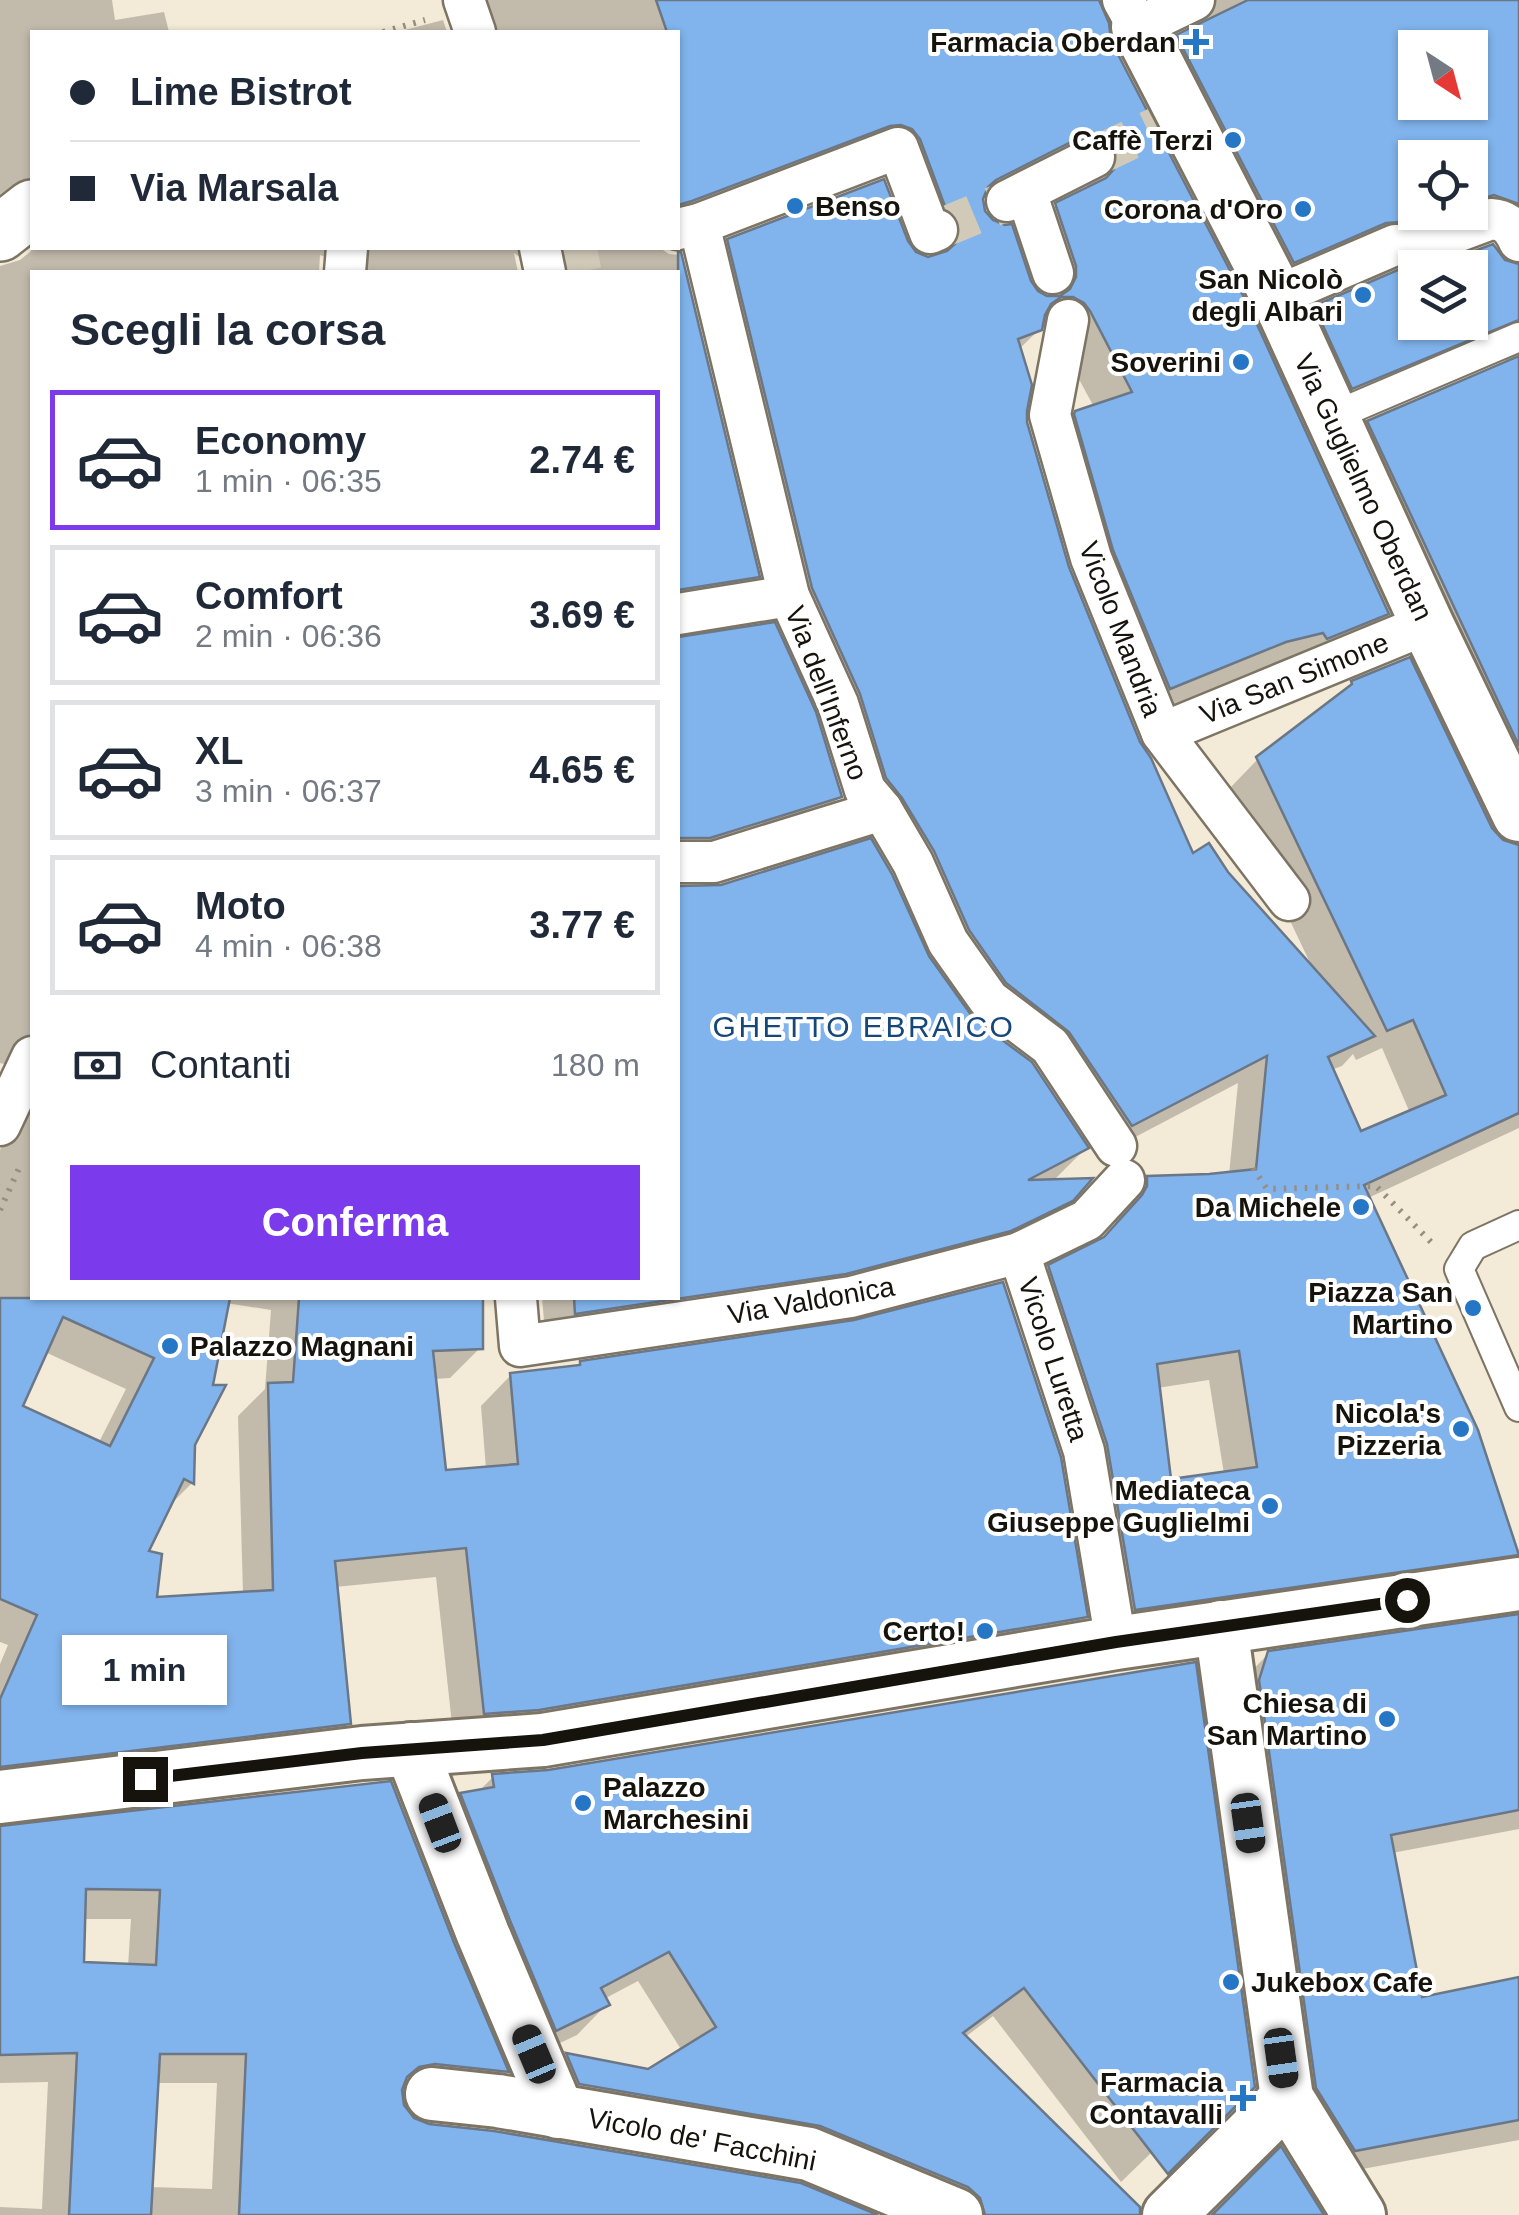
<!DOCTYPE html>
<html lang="it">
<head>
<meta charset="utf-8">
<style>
  body { margin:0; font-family:Arial,sans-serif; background:#f2f2f3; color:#1f2937; height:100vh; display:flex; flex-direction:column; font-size:38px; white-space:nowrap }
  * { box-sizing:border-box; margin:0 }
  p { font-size:32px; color:#747a83 }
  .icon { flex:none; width:55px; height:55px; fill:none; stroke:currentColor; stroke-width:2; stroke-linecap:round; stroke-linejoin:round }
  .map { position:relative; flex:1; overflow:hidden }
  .details { position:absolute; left:30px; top:270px; width:650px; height:1030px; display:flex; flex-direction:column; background:#fff; border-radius:0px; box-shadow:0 2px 8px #0004 }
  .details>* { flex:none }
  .top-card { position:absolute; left:30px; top:30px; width:650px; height:220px; border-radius:0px; box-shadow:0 2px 8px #0004; display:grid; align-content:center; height:220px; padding:0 40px; background:#fff }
  .needle { width:65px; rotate:144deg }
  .buttons { position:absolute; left:1398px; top:30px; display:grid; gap:20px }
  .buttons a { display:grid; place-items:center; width:90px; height:90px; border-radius:0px; background:#fff; box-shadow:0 2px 8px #0004; font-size:50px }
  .end { position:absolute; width:45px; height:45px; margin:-22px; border:12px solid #16130c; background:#fff; box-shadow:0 0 0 5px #fff }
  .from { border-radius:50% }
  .bubble { position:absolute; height:70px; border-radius:0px; background:#fff; box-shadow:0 2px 8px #0004; font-size:32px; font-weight:700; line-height:70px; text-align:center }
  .car { position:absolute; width:30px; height:60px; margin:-30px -15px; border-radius:12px; box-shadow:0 0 8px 2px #0007; background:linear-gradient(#222 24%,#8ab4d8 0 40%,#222 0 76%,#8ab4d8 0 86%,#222 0) }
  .top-card b { display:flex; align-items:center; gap:35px; height:95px; font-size:38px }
  .top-card b+b { border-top:2px solid #e0e1e3 }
  .top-card i { width:25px; height:25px; background:#1f2937 }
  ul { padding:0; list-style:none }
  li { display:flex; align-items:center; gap:30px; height:140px; margin:0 20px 15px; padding:0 20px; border:5px solid #e0e1e3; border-radius:0px }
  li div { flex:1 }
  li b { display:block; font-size:38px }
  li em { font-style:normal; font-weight:700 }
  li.current { border-color:#7c3aed }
  li>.icon { width:90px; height:90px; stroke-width:1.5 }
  h2 { padding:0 40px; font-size:45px; line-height:120px }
  .pay { display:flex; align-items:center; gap:25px; height:110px; padding:0 40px; font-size:38px }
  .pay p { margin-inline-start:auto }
  .button { display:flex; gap:20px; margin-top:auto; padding:20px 40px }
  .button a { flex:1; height:115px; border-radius:0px; background:#7c3aed; color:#fff; font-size:40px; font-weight:700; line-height:115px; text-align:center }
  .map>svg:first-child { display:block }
  .shadow { fill:#0003; fill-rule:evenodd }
  .building { fill:#81b4ed; stroke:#6b7786; stroke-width:2.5; fill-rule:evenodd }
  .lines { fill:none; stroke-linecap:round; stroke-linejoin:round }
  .pedestrian-tunnel { stroke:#d2cab9; stroke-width:40; stroke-dasharray:40 20; stroke-linecap:butt }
  .service-casing { stroke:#7d7463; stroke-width:32 }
  .pedestrian-casing { stroke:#7d7463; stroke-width:45 }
  .minor-casing { stroke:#7d7463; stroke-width:58 }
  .tertiary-casing { stroke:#7d7463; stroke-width:60 }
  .path { stroke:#968f81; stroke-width:6; stroke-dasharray:2.5 8; stroke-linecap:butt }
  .service { stroke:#fff; stroke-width:28 }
  .pedestrian { stroke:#fff; stroke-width:40 }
  .minor { stroke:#fff; stroke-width:52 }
  .tertiary { stroke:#fff; stroke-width:55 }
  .route { stroke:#16130c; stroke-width:12 }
  .poi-dot { fill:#2576c5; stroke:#fff; stroke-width:4 }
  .labels { text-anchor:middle; stroke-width:8; stroke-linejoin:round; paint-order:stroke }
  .poi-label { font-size:28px; font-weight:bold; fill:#16130c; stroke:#fff; text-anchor:end }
  .street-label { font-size:28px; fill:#16130c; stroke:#fff }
  .neighbourhood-label { font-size:30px; letter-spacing:2.5px; fill:#15477a; stroke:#fff }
</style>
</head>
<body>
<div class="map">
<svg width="1519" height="2215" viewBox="0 0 1519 2215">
  <rect width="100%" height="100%" fill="#f3ead7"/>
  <g class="shadow">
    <polygon points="0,0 112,0 115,20 164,12 169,32 32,32 32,233 0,207"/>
    <path d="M 447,0 L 1519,0 L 1519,235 L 1489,234 L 1263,292 L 1147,67 L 1177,37 L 1188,32 L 1185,20 L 1117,25 L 1099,1 L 1109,42 L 1386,613 L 1356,644 L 1254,671 L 1140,718 L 1045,444 L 1076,414 L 1094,407 L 1054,333 L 1040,325 L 1040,329 L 1018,350 L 1025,422 L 1067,568 L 1138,743 L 1192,857 L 1226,874 L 1312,967 L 1228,790 L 1258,759 L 1336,700 L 1352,683 L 1502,842 L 1519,848 L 1519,1128 L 1368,1198 L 1518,1554 L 1488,1584 L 1105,1639 L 1077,1475 L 1019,1298 L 1050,1267 L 1101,1241 L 1112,1229 L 1117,1219 L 1118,1209 L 1148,1179 L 1229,1175 L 1238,1083 L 1101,1155 L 1039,1063 L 904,882 L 698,271 L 728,241 L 913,253 L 930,260 L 929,250 L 891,170 L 678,224 L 678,32 L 462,32 ZM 1415,48 L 1470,48 L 1470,102 L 1415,102 ZM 1415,158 L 1470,158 L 1470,212 L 1415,212 ZM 1051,165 L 1086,178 L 1088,190 L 1056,205 L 1026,236 L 1047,298 L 1035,292 L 983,212 L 981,200 ZM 1382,1048 L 1410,1113 L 1360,1134 L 1331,1070 L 1342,1066 L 1353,1054 L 1356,1060 ZM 1209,1380 L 1224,1474 L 1169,1482 L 1157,1388 Z"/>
    <polygon points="443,20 447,32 397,32"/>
    <path d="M 32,244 L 32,248 L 660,248 L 669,254 L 679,255 L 757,576 L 727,606 L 678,614 L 678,272 L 533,272 L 528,263 L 514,253 L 518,272 L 340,272 L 331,259 L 320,255 L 319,272 L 32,272 L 32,1298 L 480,1298 L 480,1348 L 450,1378 L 434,1379 L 444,1472 L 486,1469 L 481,1406 L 511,1375 L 576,1368 L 581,1364 L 1085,1617 L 1055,1647 L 454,1743 L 436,1577 L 335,1587 L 349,1723 L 318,1754 L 0,1792 L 0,1664 L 8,1645 L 0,1642 L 0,1150 L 24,1099 L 12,1066 L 0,1063 L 0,266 L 20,260 L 31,251 ZM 226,1303 L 271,1310 L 265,1389 L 238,1416 L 243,1594 L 154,1600 L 146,1553 L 168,1507 L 192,1483 L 192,1445 ZM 45,1352 L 126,1389 L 98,1444 L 20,1407 Z"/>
    <polygon points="1503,262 1519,274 1519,845 1517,833 1338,453 1368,423 1506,364 1505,360 1498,352 1322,417 1286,338 1316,308 1415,270 1415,322 1470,322"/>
    <polygon points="678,640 681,640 840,797 809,827 678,868"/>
    <polygon points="678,888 715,888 926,957 972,1020 1086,1148 1052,1182 1071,1199 1039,1230 978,1260 546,1343 542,1298 678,1298"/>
    <polygon points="1519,1617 1519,1829 1392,1853 1420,2000 1519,1980 1519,2140 1330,2175 1292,2113 1244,1679 1269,1653"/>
    <polygon points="1193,1665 1167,2132 1151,2153 1121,2182 993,2016 964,2038 1103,2215 932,2215 537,2085 566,2055 648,2072 682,2051 638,1981 604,1999 607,2004 577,2035 526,2059 431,1826 462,1796 477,1793 494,1776 548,1772"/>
    <path d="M 0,1829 L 453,1946 L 506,2072 L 476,2102 L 400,2094 L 402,2106 L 412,2120 L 428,2126 L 871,2215 L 0,2215 L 0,2207 L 42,2209 L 48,2082 L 0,2083 ZM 83,1919 L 131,1919 L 128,1967 L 81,1965 ZM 155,2083 L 217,2083 L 212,2189 L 150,2187 Z"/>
  </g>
  <g class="building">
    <path d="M 656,0 L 1099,0 L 1109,23 L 1111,41 L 1250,309 L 1389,614 L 1327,639 L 1323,633 L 1286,642 L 1170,689 L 1113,550 L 1074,414 L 1075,411 L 1132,392 L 1090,311 L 1084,303 L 1073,297 L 1061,297 L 1051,304 L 1045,315 L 1042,330 L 1018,339 L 1032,385 L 1027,411 L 1027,422 L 1069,567 L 1140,742 L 1151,758 L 1193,853 L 1209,843 L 1228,872 L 1375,1036 L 1328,1057 L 1361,1131 L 1446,1095 L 1413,1020 L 1387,1031 L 1256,757 L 1352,684 L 1351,681 L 1410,657 L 1492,828 L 1503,840 L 1519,845 L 1519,1113 L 1364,1185 L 1478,1430 L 1519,1555 L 1135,1610 L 1107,1444 L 1048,1265 L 1104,1237 L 1142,1195 L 1147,1186 L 1147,1176 L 1209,1174 L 1256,1169 L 1267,1056 L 1132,1126 L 1069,1032 L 1006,983 L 969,930 L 934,851 L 902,798 L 886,778 L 860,694 L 812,588 L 727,239 L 884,179 L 908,241 L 916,252 L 928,257 L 947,251 L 956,243 L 960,234 L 959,222 L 952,212 L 946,209 L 920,139 L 912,129 L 901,125 L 890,126 L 692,201 L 678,205 L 678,32 L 667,32 ZM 1094,133 L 1106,137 L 1115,145 L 1118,159 L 1114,169 L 1106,178 L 1055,203 L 1076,266 L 1076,277 L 1070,289 L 1060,296 L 1047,296 L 1038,291 L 1031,281 L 1012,224 L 1005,225 L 993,220 L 985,211 L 983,199 L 988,187 L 996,180 L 1083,136 ZM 1239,1351 L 1257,1467 L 1171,1479 L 1157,1364 Z"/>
    <path d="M 1248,0 L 1519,0 L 1519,204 L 1494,195 L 1470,202 L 1470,158 L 1415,158 L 1415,212 L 1441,212 L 1418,221 L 1386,223 L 1294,263 L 1176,35 ZM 1415,48 L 1470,48 L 1470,102 L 1415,102 Z"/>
    <polygon points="1493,244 1505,260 1519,264 1519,320 1352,389 1314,306 1400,269 1415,269 1415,322 1470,322 1470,268 1429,268"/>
    <polygon points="678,252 681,252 760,577 678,590"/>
    <polygon points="1519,356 1519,746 1367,421"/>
    <polygon points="775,622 816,712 842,797 710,838 678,838 678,637"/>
    <polygon points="871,838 892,874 929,956 974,1019 1032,1062 1089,1148 1028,1180 1093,1178 1073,1201 1011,1231 846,1274 575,1314 574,1298 678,1298 678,886 721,885"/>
    <path d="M 1003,1282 L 1061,1457 L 1088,1617 L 539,1710 L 484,1714 L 466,1548 L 335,1561 L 351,1724 L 0,1767 L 0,1699 L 37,1615 L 0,1599 L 0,1298 L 230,1298 L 213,1385 L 226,1385 L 195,1445 L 194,1484 L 184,1479 L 149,1551 L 162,1554 L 157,1597 L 273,1590 L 268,1383 L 293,1382 L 299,1298 L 483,1298 L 483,1349 L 433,1351 L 446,1470 L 518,1464 L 510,1373 L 580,1365 L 580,1361 L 854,1320 ZM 63,1317 L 154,1358 L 110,1446 L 23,1406 Z"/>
    <polygon points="1519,1614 1519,1810 1391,1835 1422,1997 1519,1977 1519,2120 1355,2151 1316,2088 1259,1680 1268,1651"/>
    <polygon points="1196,1662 1255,2087 1168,2174 1024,1988 963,2033 1140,2207 1140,2215 985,2215 980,2198 968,2187 820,2126 579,2084 566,2053 648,2069 716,2027 669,1952 601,1988 610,2005 556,2031 511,1923 460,1793 494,1787 492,1774 548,1770"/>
    <path d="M 391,1781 L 455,1945 L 509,2072 L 435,2064 L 419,2067 L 407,2077 L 402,2090 L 404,2105 L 414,2118 L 429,2124 L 494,2131 L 801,2183 L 878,2215 L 239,2215 L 246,2054 L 160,2054 L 151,2215 L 69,2215 L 77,2053 L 0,2055 L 0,1826 ZM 86,1889 L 160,1890 L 156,1965 L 84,1962 Z"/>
    <polygon points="1281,2146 1324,2215 1212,2215"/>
  </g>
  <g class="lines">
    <g class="pedestrian-tunnel">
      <polyline points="1094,157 1163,124"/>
      <polyline points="937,230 1007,201"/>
      <polyline points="564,255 597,248"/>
    </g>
    <defs>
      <g id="service">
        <polyline points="1331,417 1519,337"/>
        <polyline points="1519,1225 1473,1246 1459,1269 1519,1407"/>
      </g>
      <g id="pedestrian">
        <polyline points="464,0 475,32"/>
        <polyline points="1123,0 1138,27 1194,0"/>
        <polyline points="1026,192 1053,273"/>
        <polyline points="1007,201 1094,157"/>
        <polyline points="699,224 789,596 838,704 865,790 882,810 913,863 948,942 989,1000 1050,1046 1116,1146"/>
        <polyline points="678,229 699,224 898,148 930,233 937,230"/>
        <polyline points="540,248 545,272"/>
        <polyline points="345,272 347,248"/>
        <path d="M 1277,296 L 1395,245 L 1422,245 L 1491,219 C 1507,220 1513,228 1519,241"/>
        <polyline points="1068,320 1050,415 1091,558 1162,733 1289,900"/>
        <polyline points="678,614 789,596"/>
        <polyline points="1162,733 1427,624"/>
        <polyline points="678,862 714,862 882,810"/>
        <polyline points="0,1125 32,1057"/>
        <polyline points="1019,1253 1084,1451 1116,1643"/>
        <polyline points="516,1298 520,1346 851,1297 1019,1253 1087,1220 1124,1180"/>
      </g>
      <g id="minor">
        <polyline points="1138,27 1277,296 1427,624 1519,815"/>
        <polyline points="1221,1627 1287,2098 1359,2215"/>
        <polyline points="411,1749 483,1934 558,2112"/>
        <polyline points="0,1797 362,1753 543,1740 1116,1643 1519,1584"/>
        <polyline points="432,2094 498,2101 809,2154 956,2215"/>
        <polyline points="1169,2215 1287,2098"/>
      </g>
      <polyline id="tertiary" points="0,233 32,208"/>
    </defs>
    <use href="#service" class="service-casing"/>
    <use href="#pedestrian" class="pedestrian-casing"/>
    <use href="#minor" class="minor-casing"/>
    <use href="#tertiary" class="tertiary-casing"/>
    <g class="path">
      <polyline points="383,32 425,20"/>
      <polyline points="1253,1168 1267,1189 1376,1186 1432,1243"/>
      <polyline points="0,1210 21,1164"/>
    </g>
    <use href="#service" class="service"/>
    <use href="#pedestrian" class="pedestrian"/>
    <use href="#minor" class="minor"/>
    <use href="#tertiary" class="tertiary"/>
  </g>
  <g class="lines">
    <polyline class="route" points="145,1779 362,1753 543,1740 1116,1642 1407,1600"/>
  </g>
  <g class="poi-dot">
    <path d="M1191 27h10v10h10v10h-10v10h-10v-10h-10v-10h10z"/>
    <circle cx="1233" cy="140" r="10"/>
    <circle cx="795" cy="206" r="10"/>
    <circle cx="1303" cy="209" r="10"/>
    <circle cx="1363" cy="295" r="10"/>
    <circle cx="1241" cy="362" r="10"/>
    <circle cx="1361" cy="1207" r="10"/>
    <circle cx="1473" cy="1308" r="10"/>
    <circle cx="170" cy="1346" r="10"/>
    <circle cx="1461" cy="1429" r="10"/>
    <circle cx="1270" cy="1506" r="10"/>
    <circle cx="985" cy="1631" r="10"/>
    <circle cx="1387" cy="1719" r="10"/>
    <circle cx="583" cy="1803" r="10"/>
    <circle cx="1231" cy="1982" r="10"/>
    <path d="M1238 2083h10v10h10v10h-10v10h-10v-10h-10v-10h10z"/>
  </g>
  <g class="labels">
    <g class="poi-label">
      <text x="1176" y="52">Farmacia Oberdan</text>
      <text x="1213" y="150">Caffè Terzi</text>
      <text x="815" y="216" text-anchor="start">Benso</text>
      <text x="1283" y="219">Corona d'Oro</text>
      <text x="1343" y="289">San Nicolò<tspan x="1343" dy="32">degli Albari</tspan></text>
      <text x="1221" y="372">Soverini</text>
      <text x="1341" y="1217">Da Michele</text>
      <text x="1453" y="1302">Piazza San<tspan x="1453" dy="32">Martino</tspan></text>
      <text x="190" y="1356" text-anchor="start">Palazzo Magnani</text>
      <text x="1441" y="1423">Nicola's<tspan x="1441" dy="32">Pizzeria</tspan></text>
      <text x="1250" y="1500">Mediateca<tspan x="1250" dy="32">Giuseppe Guglielmi</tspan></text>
      <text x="965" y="1641">Certo!</text>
      <text x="1367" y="1713">Chiesa di<tspan x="1367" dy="32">San Martino</tspan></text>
      <text x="603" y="1797" text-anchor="start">Palazzo<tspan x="603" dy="32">Marchesini</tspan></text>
      <text x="1251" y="1992" text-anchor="start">Jukebox Cafe</text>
      <text x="1223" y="2092">Farmacia<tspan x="1223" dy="32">Contavalli</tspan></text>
    </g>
    <g class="street-label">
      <text transform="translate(1364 487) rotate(65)" y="10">Via Guglielmo Oberdan</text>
      <text transform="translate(1121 629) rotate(69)" y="10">Vicolo Mandria</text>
      <text transform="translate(1294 678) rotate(-22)" y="10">Via San Simone</text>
      <text transform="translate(827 693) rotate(69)" y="10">Via dell'Inferno</text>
      <text transform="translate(811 1300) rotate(-10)" y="10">Via Valdonica</text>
      <text transform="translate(1054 1359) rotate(72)" y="10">Vicolo Luretta</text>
      <text transform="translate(702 2139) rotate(11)" y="10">Vicolo de' Facchini</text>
    </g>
    <g class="neighbourhood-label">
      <text x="864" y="1037">GHETTO EBRAICO</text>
    </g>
  </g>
</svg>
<div class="buttons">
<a><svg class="needle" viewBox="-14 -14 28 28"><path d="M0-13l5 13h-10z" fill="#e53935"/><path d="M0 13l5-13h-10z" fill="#747a83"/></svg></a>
<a><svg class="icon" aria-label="locate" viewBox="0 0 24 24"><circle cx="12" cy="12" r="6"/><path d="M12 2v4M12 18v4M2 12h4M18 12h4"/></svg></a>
<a><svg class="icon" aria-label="layers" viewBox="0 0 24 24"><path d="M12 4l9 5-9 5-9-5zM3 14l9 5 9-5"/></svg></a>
</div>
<i class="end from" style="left:1407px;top:1600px"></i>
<i class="end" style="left:145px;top:1779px"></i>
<div class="bubble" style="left:62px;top:1635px;width:165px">1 min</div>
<i class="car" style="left:440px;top:1823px;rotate:339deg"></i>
<i class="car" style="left:1248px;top:1823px;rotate:172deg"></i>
<i class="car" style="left:534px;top:2054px;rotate:337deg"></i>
<i class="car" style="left:1281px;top:2058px;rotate:172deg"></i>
<div class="top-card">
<b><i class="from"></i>Lime Bistrot</b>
<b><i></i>Via Marsala</b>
</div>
<section class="details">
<h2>Scegli la corsa</h2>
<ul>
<li class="current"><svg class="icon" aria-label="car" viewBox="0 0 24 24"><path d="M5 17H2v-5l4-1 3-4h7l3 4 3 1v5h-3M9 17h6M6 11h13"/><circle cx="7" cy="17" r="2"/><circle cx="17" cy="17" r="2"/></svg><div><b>Economy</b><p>1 min · 06:35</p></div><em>2.74 €</em></li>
<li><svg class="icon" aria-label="car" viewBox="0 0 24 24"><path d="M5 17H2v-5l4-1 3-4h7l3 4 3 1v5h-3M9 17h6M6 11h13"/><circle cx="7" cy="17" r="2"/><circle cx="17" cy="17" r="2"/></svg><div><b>Comfort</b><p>2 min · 06:36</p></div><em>3.69 €</em></li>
<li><svg class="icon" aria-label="car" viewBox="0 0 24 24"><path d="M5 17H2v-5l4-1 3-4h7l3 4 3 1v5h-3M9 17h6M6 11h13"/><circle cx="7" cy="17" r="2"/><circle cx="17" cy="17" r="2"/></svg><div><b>XL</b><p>3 min · 06:37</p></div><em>4.65 €</em></li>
<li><svg class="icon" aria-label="car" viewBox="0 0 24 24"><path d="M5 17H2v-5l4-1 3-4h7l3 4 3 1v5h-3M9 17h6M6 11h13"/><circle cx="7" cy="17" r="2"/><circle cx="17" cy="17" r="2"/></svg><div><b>Moto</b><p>4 min · 06:38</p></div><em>3.77 €</em></li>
</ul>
<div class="pay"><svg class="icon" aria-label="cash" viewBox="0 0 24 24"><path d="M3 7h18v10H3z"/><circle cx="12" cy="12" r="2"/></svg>Contanti<p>180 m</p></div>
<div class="button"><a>Conferma</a></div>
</section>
</div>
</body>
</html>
